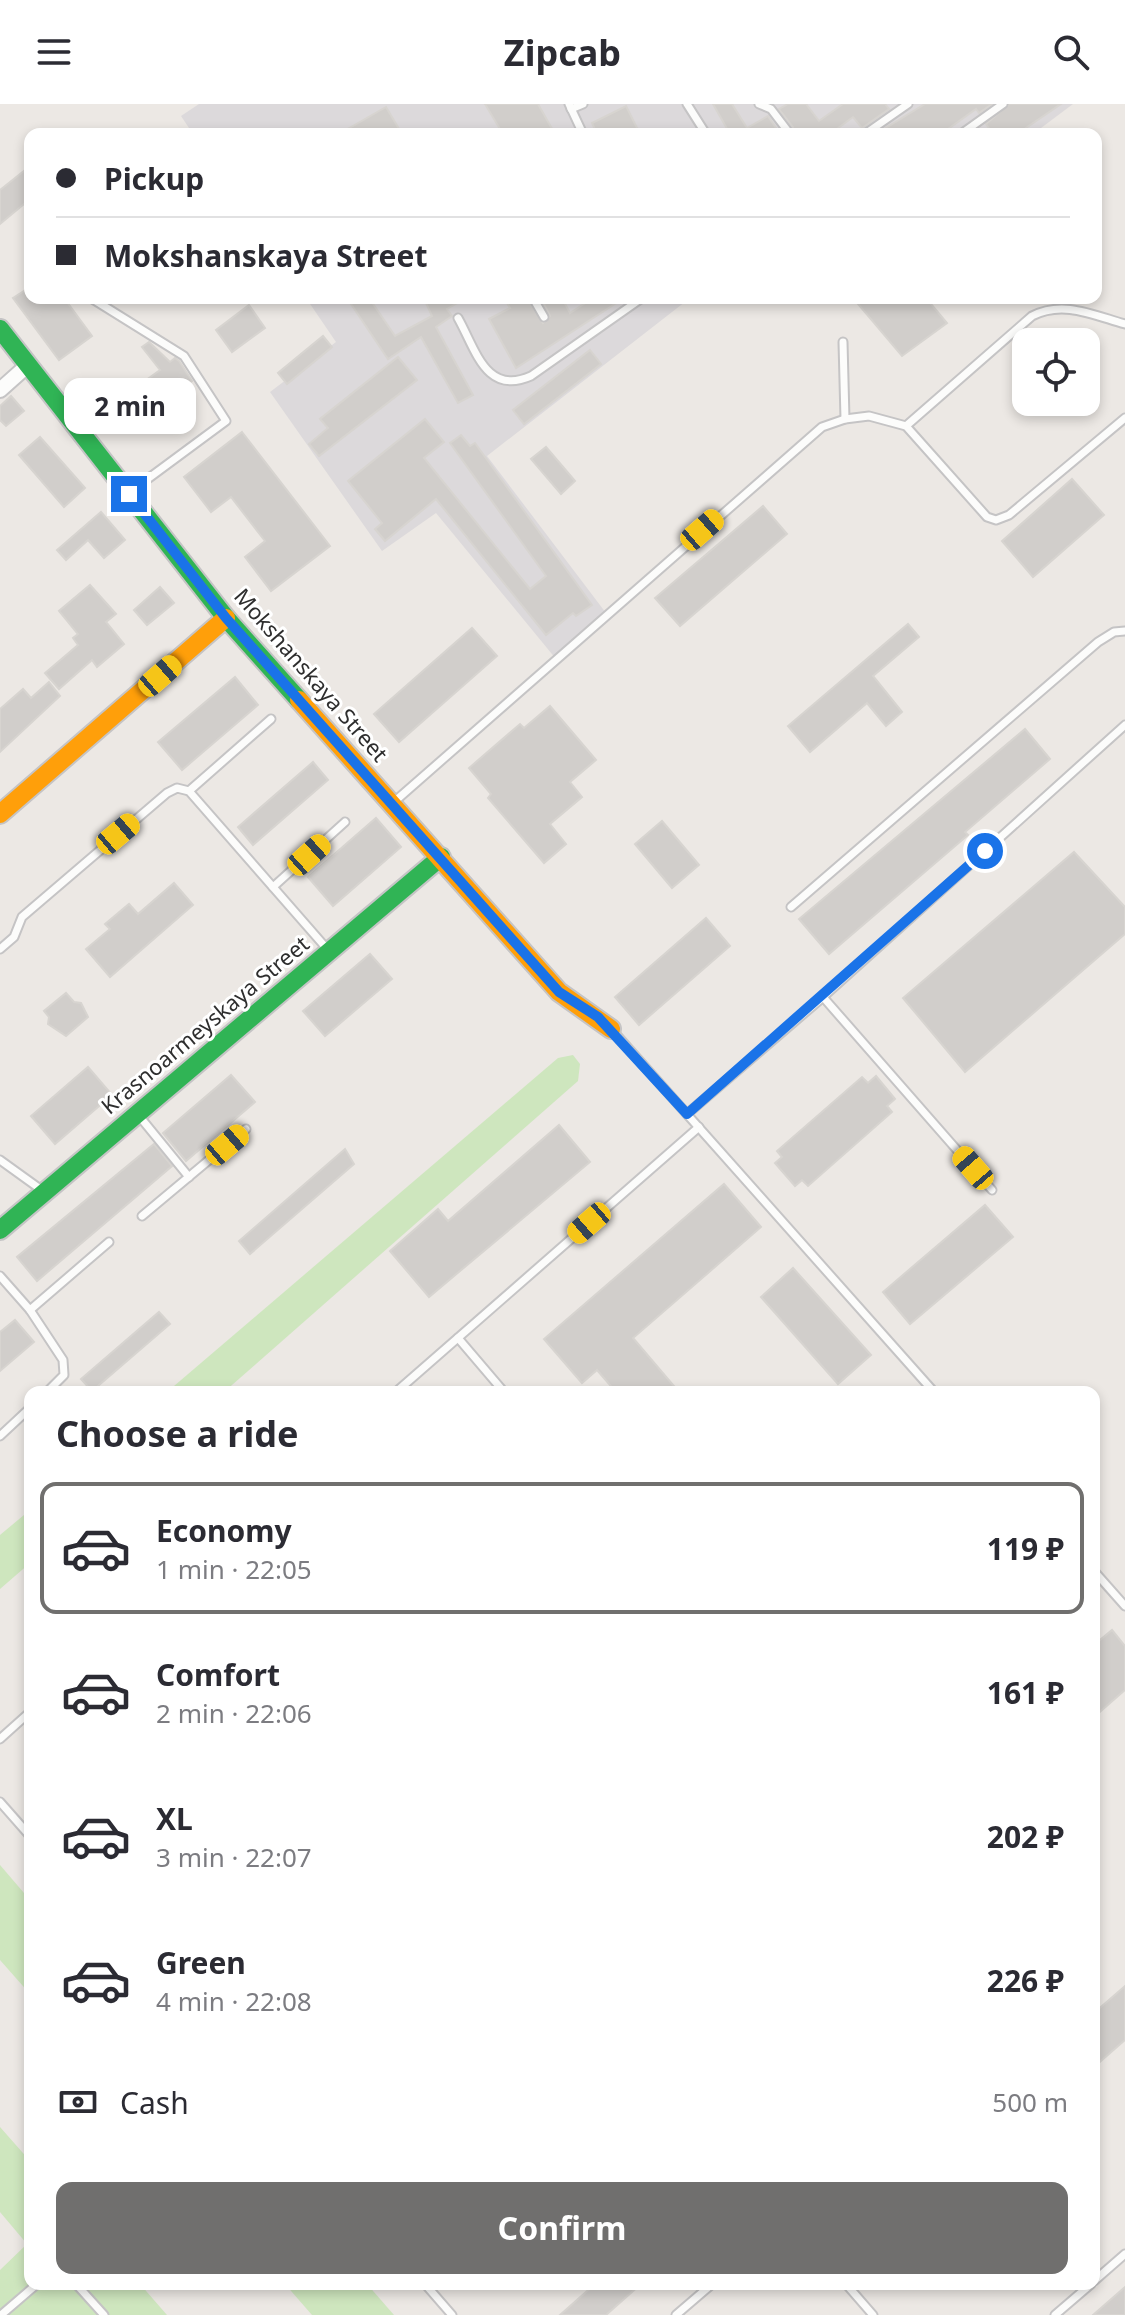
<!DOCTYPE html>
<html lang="en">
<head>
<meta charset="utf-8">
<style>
  body { margin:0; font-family:"Noto Sans",sans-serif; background:#f7f7f7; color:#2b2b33; height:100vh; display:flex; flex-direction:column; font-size:30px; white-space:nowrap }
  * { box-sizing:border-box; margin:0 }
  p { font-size:26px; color:#7c7c81 }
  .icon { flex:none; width:44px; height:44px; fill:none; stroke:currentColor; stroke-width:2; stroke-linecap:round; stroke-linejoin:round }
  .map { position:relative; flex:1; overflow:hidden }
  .details { position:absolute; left:24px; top:1282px; width:1076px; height:904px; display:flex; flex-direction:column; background:#fff; border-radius:16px; box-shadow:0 4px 12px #0003 }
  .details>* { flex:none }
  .banner { position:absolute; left:24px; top:24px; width:1078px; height:176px; border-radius:16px; box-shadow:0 4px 12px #0003; display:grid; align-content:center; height:176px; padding:0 32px; background:#fff }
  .controls { position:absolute; left:1012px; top:224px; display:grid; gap:16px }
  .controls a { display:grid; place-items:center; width:88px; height:88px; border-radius:16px; background:#fff; box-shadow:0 4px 12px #0003; font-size:40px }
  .end { position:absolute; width:36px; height:36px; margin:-18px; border:10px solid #1a73e8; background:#fff; box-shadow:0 0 0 4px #fff }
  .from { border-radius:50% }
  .bubble { position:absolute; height:56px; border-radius:16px; background:#fff; box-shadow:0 4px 12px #0003; font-size:26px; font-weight:700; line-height:56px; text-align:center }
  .car { position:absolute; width:24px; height:48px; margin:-24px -12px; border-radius:10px; box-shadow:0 0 6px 2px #0007; background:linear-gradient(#f5c518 24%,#345 0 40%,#f5c518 0 76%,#345 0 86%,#f5c518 0) }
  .banner b { display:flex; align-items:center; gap:28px; height:76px; font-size:30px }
  .banner b+b { border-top:2px solid #e1e1e2 }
  .banner i { width:20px; height:20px; background:#2b2b33 }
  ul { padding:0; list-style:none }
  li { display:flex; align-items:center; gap:24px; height:132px; margin:0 16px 12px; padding:0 16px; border:4px solid transparent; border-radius:16px }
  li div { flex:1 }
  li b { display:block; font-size:30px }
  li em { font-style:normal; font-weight:700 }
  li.on { border-color:#706f6e }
  li>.icon { width:72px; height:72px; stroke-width:1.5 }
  h2 { padding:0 32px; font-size:36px; line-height:96px }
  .pay { display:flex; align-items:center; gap:20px; height:88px; padding:0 32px; font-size:30px }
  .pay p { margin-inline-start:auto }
  .primary-button { display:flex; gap:16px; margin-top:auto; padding:16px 32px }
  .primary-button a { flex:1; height:92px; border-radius:16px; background:#706f6e; color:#fff; font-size:32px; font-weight:700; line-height:92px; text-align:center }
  header { display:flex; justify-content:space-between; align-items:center; height:104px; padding:0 32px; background:#fff; font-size:36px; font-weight:700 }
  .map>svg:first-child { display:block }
  .industrial { fill:#dcd9db }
  .green { fill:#cee6be }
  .building { fill:#d1cecb; stroke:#d7d4d0; stroke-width:2 }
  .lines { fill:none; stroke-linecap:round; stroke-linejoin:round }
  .lane-casing { stroke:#c5c4c5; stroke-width:11 }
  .street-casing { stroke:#c5c4c5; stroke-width:18 }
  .fast-casing { stroke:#c5c4c5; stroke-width:22 }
  .slow-casing { stroke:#c5c4c5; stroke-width:22 }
  .lane { stroke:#fcfcfb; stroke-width:7 }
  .street { stroke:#fcfcfb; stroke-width:14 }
  .fast { stroke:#30b455; stroke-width:18 }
  .slow { stroke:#ff9f0a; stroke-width:18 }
  .route { stroke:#1a73e8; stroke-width:10 }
  .labels { text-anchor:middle; stroke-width:6; stroke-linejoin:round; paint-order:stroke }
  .street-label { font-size:22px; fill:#2e2e2e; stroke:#fff }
</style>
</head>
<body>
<header><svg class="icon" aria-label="menu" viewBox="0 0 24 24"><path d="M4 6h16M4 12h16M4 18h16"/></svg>Zipcab<svg class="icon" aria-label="search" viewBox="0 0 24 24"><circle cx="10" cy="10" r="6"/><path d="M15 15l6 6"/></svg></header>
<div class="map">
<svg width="1125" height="2211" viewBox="0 0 1125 2211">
  <rect width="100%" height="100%" fill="#ece8e4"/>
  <g class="industrial">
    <polygon points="199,0 1073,0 1033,30 193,30 181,12"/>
    <polygon points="306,194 690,194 487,352 606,509 556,555 436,409 382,447 270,288 336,238"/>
  </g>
  <g class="green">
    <polygon points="573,951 580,960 578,977 224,1288 167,1288 558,954"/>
    <polygon points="30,1406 30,1459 0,1485 0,1431"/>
    <polygon points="0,1761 30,1796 30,1890 0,1856"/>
    <polygon points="0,2023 30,2057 30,2180 140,2180 167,2211 0,2211 0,2166 27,2140 0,2108"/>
    <polygon points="285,2180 367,2180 394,2211 312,2211"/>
  </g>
  <g class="building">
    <polygon points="485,0 538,0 555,30 503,30"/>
    <polygon points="713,0 732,0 747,24 768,12 780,30 730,30"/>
    <polygon points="788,0 806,0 819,17 843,0 885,0 889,5 862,24 853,13 830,30 793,30 793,23 779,5"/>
    <polygon points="925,0 992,0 979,9 976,5 941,30 876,30"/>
    <polygon points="1009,0 1061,0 1017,30 993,30 986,20"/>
    <polygon points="626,2 640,30 597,30 592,19"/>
    <polygon points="386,3 402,30 339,30"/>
    <polygon points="30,62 30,95 0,120 0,86"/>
    <polygon points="30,183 30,194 64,194 92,232 59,256 13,194"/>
    <polygon points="347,194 369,194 395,232 432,212 426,199 435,194 466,194 447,205 452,212 436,223 473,291 458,299 421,233 388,255"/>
    <polygon points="504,194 527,194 543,219 550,212 541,194 562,194 570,209 593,194 624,194 516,264 489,215 510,204"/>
    <polygon points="853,194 926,194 947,219 902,252"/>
    <polygon points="249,201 265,224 232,248 216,226"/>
    <polygon points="323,232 332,243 287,280 278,269"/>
    <polygon points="149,238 170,258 175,254 179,257 192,277 155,305 138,282 160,266 142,243"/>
    <polygon points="590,246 601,260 524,320 513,306"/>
    <polygon points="398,253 417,276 319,352 309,340 328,324 320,315"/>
    <polygon points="11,292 24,307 6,322 0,316 0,302"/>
    <polygon points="425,315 444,338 424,354 530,485 546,472 450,339 461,331 470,342 475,339 592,501 576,512 573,509 546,531 436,395 385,437 375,425 382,419 348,377"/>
    <polygon points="242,328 330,442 271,487 245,453 265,437 231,393 211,408 184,373"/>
    <polygon points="40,333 85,384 64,403 19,351"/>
    <polygon points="546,343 575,377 561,390 531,355"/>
    <polygon points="1072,375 1104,411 1033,473 1002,437"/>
    <polygon points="763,402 787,430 680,522 655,494"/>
    <polygon points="101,408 125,436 104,454 88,436 66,456 57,446"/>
    <polygon points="90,481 116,510 106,518 124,540 97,563 92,556 59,585 45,569 78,541 73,534 78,530 59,507"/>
    <polygon points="160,483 174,499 147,521 134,506"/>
    <polygon points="908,520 919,533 873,572 902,608 886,622 867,599 810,648 788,622"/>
    <polygon points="472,524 497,552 399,638 374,610"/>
    <polygon points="235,573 258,601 182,666 158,638"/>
    <polygon points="49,578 60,592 0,648 0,605 23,585 31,594"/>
    <polygon points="550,602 596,656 570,678 582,693 550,720 566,740 544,759 488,694 491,690 469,664 520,620 524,624"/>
    <polygon points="1025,625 1050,655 965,728 968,731 829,850 799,815"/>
    <polygon points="313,658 328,676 253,741 238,723"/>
    <polygon points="376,714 401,743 333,802 308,773"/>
    <polygon points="662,717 699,761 672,784 635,740"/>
    <polygon points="1074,748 1125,803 1125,830 965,968 903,894"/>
    <polygon points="174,779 193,801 110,873 86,845 110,825 105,820 129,800 138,810"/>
    <polygon points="706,814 730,842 639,921 615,893"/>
    <polygon points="370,850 392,875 325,932 303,907"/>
    <polygon points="66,889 74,898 81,899 88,913 66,932 48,920 49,913 44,907"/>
    <polygon points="88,963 112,991 55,1040 31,1012"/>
    <polygon points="231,971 255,998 186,1057 163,1029"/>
    <polygon points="876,972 895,995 887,1002 892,1008 808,1082 802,1076 795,1082 775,1059 782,1053 777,1047 862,973 868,979"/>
    <polygon points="559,1021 590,1058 429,1193 390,1147 438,1105 448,1117"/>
    <polygon points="154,1040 172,1062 37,1177 17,1153"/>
    <polygon points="345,1045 354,1060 250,1150 239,1137"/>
    <polygon points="724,1080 761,1123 633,1234 679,1288 616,1288 597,1266 582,1279 544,1235"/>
    <polygon points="985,1101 1013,1133 910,1220 883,1188"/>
    <polygon points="793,1164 871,1251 838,1280 761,1193"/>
    <polygon points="159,1208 170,1220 92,1287 81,1275"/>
    <polygon points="15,1216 34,1238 0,1267 0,1228"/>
    <polygon points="1112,1526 1125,1542 1125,1586 1094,1613 1094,1541"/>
    <polygon points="1125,1882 1125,1936 1094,1963 1094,1909"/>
    <polygon points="595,2180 641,2180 606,2211 560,2211"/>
    <polygon points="1125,2183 1125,2211 1093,2211"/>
  </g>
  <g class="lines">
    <defs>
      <g id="lane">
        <polyline points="569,0 583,30"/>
        <polyline points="687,0 706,30"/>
        <polyline points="759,0 771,5 787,26 786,30"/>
        <polyline points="571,5 583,0"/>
        <polyline points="865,30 908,0"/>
        <polyline points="961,30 1003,0"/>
        <polyline points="91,194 184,252 226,317 130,388"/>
        <polyline points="533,194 544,213"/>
        <path d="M 458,214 C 476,246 486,292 531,272 L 642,194"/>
        <polyline points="843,238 845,315"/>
        <path d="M 906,322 L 1032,212 C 1063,196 1093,211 1125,220"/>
        <polyline points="189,687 271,615"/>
        <polyline points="394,698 822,323 845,315 869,312 906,322 987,413 996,416 1009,411 1125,314"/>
        <polyline points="273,783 345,718"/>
        <polyline points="791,803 1098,538 1114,528 1125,527"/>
        <polyline points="0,845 14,833 22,813 167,689 177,684 189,687 328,846"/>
        <polyline points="823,893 1125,621"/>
        <polyline points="613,927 934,1288"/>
        <polyline points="687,1010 823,893 992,1086"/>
        <polyline points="140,1013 189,1073"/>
        <polyline points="0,1056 43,1087"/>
        <polyline points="142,1112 246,1025"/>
        <polyline points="0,1172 30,1206 109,1138"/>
        <polyline points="30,1206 63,1256 64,1271 47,1288"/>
        <polyline points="458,1234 504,1288"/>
        <polyline points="396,1288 699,1023"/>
        <polyline points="0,1332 30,1304"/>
        <polyline points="1094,1467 1125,1502"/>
        <polyline points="0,1635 30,1608"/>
        <polyline points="0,1698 30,1732"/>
        <polyline points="1094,2177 1125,2150"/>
        <polyline points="76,2180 104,2211"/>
        <polyline points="425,2180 452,2211"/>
        <polyline points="846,2180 873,2211"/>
        <polyline points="1,2211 37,2180"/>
        <polyline points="676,2211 712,2180"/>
        <polyline points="1055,2211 1091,2180"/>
      </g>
      <polyline id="street" points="0,286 28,261"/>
      <g id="fast">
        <polyline points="0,225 226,514 299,596"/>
        <polyline points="0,1126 441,753"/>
      </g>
      <g id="slow">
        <polyline points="299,596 559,888 611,925"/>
        <polyline points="0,710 226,514"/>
      </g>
    </defs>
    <use href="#lane" class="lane-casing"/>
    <use href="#street" class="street-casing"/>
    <use href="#fast" class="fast-casing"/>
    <use href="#slow" class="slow-casing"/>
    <use href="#lane" class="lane"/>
    <use href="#street" class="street"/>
    <use href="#fast" class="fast"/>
    <use href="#slow" class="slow"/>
  </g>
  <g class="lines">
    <polyline class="route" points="129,390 226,514 559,888 598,913 687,1010 985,747"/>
  </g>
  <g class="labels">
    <g class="street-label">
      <text transform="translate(311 571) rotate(49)" y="8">Mokshanskaya Street</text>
      <text transform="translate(205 921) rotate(-40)" y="8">Krasnoarmeyskaya Street</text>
    </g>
  </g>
</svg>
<div class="controls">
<a><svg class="icon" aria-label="locate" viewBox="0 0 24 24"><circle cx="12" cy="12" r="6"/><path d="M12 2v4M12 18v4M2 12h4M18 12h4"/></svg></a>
</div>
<i class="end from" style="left:985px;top:747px"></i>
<i class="end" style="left:129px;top:390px"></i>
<div class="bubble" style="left:64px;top:274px;width:132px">2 min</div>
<i class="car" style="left:702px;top:426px;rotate:49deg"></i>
<i class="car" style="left:160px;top:572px;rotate:49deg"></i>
<i class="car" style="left:118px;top:730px;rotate:50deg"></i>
<i class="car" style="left:309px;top:751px;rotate:48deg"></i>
<i class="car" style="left:227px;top:1041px;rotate:50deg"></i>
<i class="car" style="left:973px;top:1064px;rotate:319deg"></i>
<i class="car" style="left:589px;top:1119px;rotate:229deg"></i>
<div class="banner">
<b><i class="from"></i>Pickup</b>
<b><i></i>Mokshanskaya Street</b>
</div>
<section class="details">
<h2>Choose a ride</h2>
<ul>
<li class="on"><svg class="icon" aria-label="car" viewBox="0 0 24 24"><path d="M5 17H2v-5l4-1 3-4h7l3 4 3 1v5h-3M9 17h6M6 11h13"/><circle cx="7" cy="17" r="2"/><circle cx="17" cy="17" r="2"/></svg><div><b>Economy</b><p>1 min · 22:05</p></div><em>119 ₽</em></li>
<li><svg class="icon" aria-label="car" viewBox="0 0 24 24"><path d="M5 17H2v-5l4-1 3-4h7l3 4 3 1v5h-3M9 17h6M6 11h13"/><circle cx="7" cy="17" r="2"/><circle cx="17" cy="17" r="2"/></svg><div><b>Comfort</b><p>2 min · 22:06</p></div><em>161 ₽</em></li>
<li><svg class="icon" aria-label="car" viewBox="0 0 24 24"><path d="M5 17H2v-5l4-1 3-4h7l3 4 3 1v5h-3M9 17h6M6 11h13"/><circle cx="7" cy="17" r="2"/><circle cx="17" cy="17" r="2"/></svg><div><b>XL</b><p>3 min · 22:07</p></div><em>202 ₽</em></li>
<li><svg class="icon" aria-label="car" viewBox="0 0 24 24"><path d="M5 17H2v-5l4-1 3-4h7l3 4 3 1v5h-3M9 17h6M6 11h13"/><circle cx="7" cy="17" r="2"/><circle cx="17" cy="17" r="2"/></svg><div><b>Green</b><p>4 min · 22:08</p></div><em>226 ₽</em></li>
</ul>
<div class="pay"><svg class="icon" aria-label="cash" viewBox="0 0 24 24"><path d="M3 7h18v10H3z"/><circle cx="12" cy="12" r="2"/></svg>Cash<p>500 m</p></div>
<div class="primary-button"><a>Confirm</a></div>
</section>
</div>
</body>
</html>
